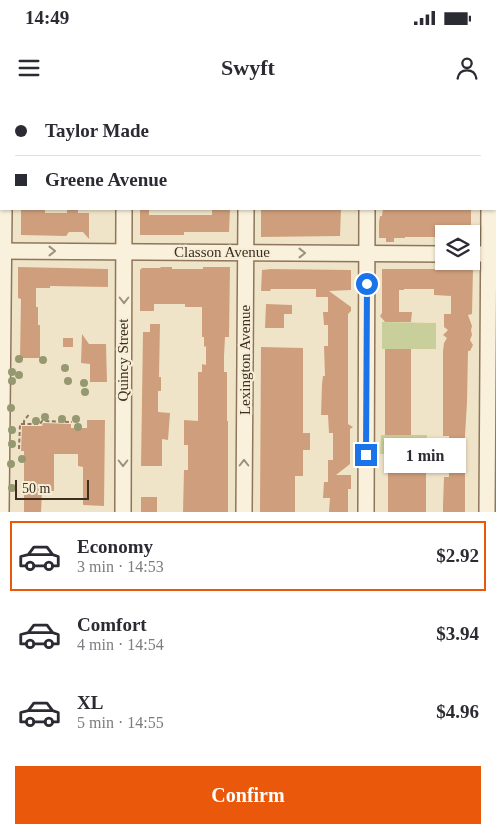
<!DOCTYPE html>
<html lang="en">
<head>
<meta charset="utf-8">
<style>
  body { margin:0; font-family:Georgia,serif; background:#f7f7f7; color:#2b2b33; height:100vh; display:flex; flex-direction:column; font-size:19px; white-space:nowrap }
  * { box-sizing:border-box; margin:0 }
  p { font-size:16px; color:#7c7c81 }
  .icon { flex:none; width:28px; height:28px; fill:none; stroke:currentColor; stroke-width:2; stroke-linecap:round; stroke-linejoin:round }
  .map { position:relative; height:412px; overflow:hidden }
  .panel { display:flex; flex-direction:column; background:#fff; flex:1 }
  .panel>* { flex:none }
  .guide { position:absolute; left:0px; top:0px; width:496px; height:110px; box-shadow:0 1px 4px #0004; display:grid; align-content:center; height:110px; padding:0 15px; background:#fff }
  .fabs { position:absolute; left:435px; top:125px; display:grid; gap:10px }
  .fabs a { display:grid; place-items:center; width:45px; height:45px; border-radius:0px; background:#fff; box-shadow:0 1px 4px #0004; font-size:25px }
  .scale { position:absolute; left:15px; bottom:12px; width:74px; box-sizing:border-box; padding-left:5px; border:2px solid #3d2e20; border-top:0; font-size:14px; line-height:18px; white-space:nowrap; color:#3d2e20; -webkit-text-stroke:4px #f7eed8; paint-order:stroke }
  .end { position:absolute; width:22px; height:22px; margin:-11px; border:6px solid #1a73e8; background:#fff; box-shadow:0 0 0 2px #fff }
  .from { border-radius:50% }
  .bubble { position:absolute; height:35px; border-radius:0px; background:#fff; box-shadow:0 1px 4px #0004; font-size:16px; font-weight:600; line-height:35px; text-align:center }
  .guide b { display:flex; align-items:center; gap:18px; height:48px; font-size:19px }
  .guide b+b { border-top:1px solid #e1e1e2 }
  .guide i { width:12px; height:12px; background:#2b2b33 }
  ul { padding:9px 0 0; list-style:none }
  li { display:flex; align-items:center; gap:15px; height:70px; margin:0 10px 8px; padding:0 5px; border:2px solid transparent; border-radius:0px }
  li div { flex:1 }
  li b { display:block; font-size:19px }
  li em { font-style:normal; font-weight:600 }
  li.selected { border-color:#ea580c }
  li>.icon { width:45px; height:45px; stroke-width:1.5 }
  .cta { display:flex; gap:10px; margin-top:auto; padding:10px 15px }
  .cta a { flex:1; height:58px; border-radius:0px; background:#ea580c; color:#fff; font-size:20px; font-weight:600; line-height:58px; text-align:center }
  .status { display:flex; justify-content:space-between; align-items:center; height:35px; padding:0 25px; background:#fff; direction:ltr }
  .status svg { height:14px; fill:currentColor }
  header { display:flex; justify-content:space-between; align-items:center; height:65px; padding:0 15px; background:#fff; font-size:22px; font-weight:600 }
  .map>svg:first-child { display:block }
  .green { fill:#c9cf9b }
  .building { fill:#cf9f7d }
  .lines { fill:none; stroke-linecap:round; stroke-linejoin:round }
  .minor-casing { stroke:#8d765c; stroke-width:18 }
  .path { stroke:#8d765c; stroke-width:2; stroke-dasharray:4 2.5; stroke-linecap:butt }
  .minor { stroke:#faf1dc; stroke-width:15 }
  .tree { fill:#96986f }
  .oneway { stroke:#9c907e }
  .route { stroke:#1a73e8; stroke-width:6 }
  .labels { text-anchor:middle; stroke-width:4.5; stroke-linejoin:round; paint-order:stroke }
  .street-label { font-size:15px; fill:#3d2e20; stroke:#f7eed8 }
</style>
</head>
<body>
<div class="status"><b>14:49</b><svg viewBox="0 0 49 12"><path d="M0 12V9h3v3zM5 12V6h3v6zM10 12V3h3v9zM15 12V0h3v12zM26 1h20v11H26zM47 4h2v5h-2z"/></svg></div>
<header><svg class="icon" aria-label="menu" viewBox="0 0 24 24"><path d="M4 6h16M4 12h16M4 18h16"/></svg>Swyft<svg class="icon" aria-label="person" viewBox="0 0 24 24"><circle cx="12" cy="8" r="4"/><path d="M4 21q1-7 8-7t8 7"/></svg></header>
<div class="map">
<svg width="496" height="412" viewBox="0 0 496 412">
  <rect width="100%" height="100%" fill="#f0e4c8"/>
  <g class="green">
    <polygon points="382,222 436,223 436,249 382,249"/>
    <polygon points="381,335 427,335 426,355 380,354"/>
  </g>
  <g class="building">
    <polygon points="21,109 45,109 45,113 67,113 67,109 78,109 78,113 89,113 89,139 83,132 69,132 66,136 21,135"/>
    <polygon points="140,109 149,109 149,115 212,115 212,109 230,109 229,132 184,132 184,135 140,135"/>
    <polygon points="261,109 341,109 340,136 261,137"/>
    <polygon points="383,109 471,109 471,134 444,134 444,137 405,137 405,138 394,138 394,142 386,142 386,138 379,138 379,122 380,116 382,116"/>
    <polygon points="18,167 108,169 108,187 50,186 50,188 36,188 36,207 38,207 38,225 40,225 40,258 20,258 21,199 18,198"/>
    <polygon points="160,167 172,167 172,169 203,169 203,167 230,167 229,237 225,237 224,256 224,272 227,272 227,321 228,321 228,412 183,412 184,370 188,370 188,345 184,345 184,320 198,321 198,272 202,272 202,264 206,265 206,246 204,247 204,237 202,237 202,207 185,207 185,204 154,204 154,211 140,211 140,170 142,168 161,168"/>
    <polygon points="271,169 351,170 351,190 329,191 351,207 351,211 348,214 348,324 353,327 350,329 350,364 336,375 351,375 351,389 348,389 348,412 329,412 330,398 323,398 324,382 328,382 328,360 333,360 333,333 329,333 328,315 321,315 322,284 323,276 325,276 324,246 328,246 328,225 324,225 323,212 328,212 328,197 316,197 316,189 271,189 270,191 261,191 262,170"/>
    <polygon points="382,169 473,169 472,214 468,215 472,226 471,230 472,235 470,240 473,245 470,251 468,251 467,302 465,336 465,412 443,412 443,405 444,377 449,377 449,336 443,336 443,251 444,243 447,238 443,235 448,230 444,227 444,214 451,214 451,196 434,195 434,189 404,189 404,190 399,190 399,212 412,212 411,222 385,222 380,216 382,213"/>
    <polygon points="266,204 292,205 292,214 284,214 284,228 265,228"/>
    <polygon points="150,224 160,224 159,277 161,277 161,291 158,291 158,312 170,313 168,340 162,339 162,366 141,366 143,232 150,232"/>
    <polygon points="82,234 89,244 106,244 107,282 90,282 90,264 81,263"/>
    <rect x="63" y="238" width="10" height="9"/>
    <polygon points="261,247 303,248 303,333 310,333 310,350 303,350 303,376 295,376 295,412 260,412"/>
    <rect x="385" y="249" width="26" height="86"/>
    <polygon points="87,320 105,320 104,406 83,405 83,367 78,366 78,354 54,354 54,391 42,391 41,412 24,412 24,351 21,351 22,326 42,326 43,323 71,324 71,328 87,328"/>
    <polygon points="386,354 405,354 405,364 426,364 426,412 388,412 388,363 386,363"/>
    <rect x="141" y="397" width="16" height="15"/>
  </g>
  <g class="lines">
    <defs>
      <g id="minor">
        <polyline points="4,1 4,0"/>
        <polyline points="125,1 125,0"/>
        <polyline points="247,1 247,0"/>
        <polyline points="368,1 368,0"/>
        <polyline points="489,1 489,0"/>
        <polyline points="0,32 1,32"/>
        <polyline points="0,151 444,154"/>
        <polyline points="471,154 496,154"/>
        <polyline points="1,412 4,109"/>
        <polyline points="123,412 124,109"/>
        <polyline points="244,412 246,109"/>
        <polyline points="366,412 367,109"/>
        <polyline points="487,412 489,109"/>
      </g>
    </defs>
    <use href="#minor" class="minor-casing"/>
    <g class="path">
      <polyline points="24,324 24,321 30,313"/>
      <polyline points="19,349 20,324 40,324 42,321 72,322"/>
    </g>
    <use href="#minor" class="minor"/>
  </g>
  <g class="tree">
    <circle cx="19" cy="259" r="4"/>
    <circle cx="43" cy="260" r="4"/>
    <circle cx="65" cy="268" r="4"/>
    <circle cx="12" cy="272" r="4"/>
    <circle cx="19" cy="275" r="4"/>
    <circle cx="12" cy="281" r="4"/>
    <circle cx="68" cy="281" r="4"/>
    <circle cx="84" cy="283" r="4"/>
    <circle cx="85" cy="292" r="4"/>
    <circle cx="11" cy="308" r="4"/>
    <circle cx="45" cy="317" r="4"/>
    <circle cx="62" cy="319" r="4"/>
    <circle cx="76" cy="319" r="4"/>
    <circle cx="36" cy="321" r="4"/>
    <circle cx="78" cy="327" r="4"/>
    <circle cx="12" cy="330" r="4"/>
    <circle cx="12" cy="344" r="4"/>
    <circle cx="22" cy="359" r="4"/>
    <circle cx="11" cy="364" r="4"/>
    <circle cx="12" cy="388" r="4"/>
  </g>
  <defs><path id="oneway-chevron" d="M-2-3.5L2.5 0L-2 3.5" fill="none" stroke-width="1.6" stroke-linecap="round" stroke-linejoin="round" transform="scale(1.25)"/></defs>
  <g class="oneway">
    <use href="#oneway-chevron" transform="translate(52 151)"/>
    <use href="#oneway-chevron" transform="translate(302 153)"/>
    <use href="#oneway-chevron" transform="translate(124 200) rotate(90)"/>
    <use href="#oneway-chevron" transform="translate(123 363) rotate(90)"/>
    <use href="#oneway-chevron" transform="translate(244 363) rotate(-90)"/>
  </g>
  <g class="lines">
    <polyline class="route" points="366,355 367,184"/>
  </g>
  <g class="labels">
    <g class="street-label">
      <text x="222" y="157">Classon Avenue</text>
      <text transform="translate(123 260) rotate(-90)" y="5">Quincy Street</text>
      <text transform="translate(245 260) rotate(-90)" y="5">Lexington Avenue</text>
    </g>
  </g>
</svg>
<div class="fabs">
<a><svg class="icon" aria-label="layers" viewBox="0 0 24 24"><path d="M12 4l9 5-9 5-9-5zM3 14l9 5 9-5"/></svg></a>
</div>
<div class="scale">50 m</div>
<i class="end from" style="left:367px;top:184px"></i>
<i class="end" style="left:366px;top:355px"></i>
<div class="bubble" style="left:384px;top:338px;width:82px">1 min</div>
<div class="guide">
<b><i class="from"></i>Taylor Made</b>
<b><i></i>Greene Avenue</b>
</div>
</div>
<section class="panel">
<ul>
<li class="selected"><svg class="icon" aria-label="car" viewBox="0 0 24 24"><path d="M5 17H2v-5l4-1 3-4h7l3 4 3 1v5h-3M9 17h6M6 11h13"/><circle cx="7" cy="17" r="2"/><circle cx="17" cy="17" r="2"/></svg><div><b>Economy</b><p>3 min · 14:53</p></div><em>$2.92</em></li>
<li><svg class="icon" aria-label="car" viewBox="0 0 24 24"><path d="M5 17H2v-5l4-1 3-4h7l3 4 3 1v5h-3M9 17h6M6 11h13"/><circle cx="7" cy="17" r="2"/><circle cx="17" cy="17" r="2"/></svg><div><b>Comfort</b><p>4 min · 14:54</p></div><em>$3.94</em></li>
<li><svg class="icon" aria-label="car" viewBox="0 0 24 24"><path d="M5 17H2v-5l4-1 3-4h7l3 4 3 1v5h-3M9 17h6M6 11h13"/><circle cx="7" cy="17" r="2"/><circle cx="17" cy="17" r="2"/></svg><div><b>XL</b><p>5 min · 14:55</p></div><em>$4.96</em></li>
</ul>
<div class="cta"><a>Confirm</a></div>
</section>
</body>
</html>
